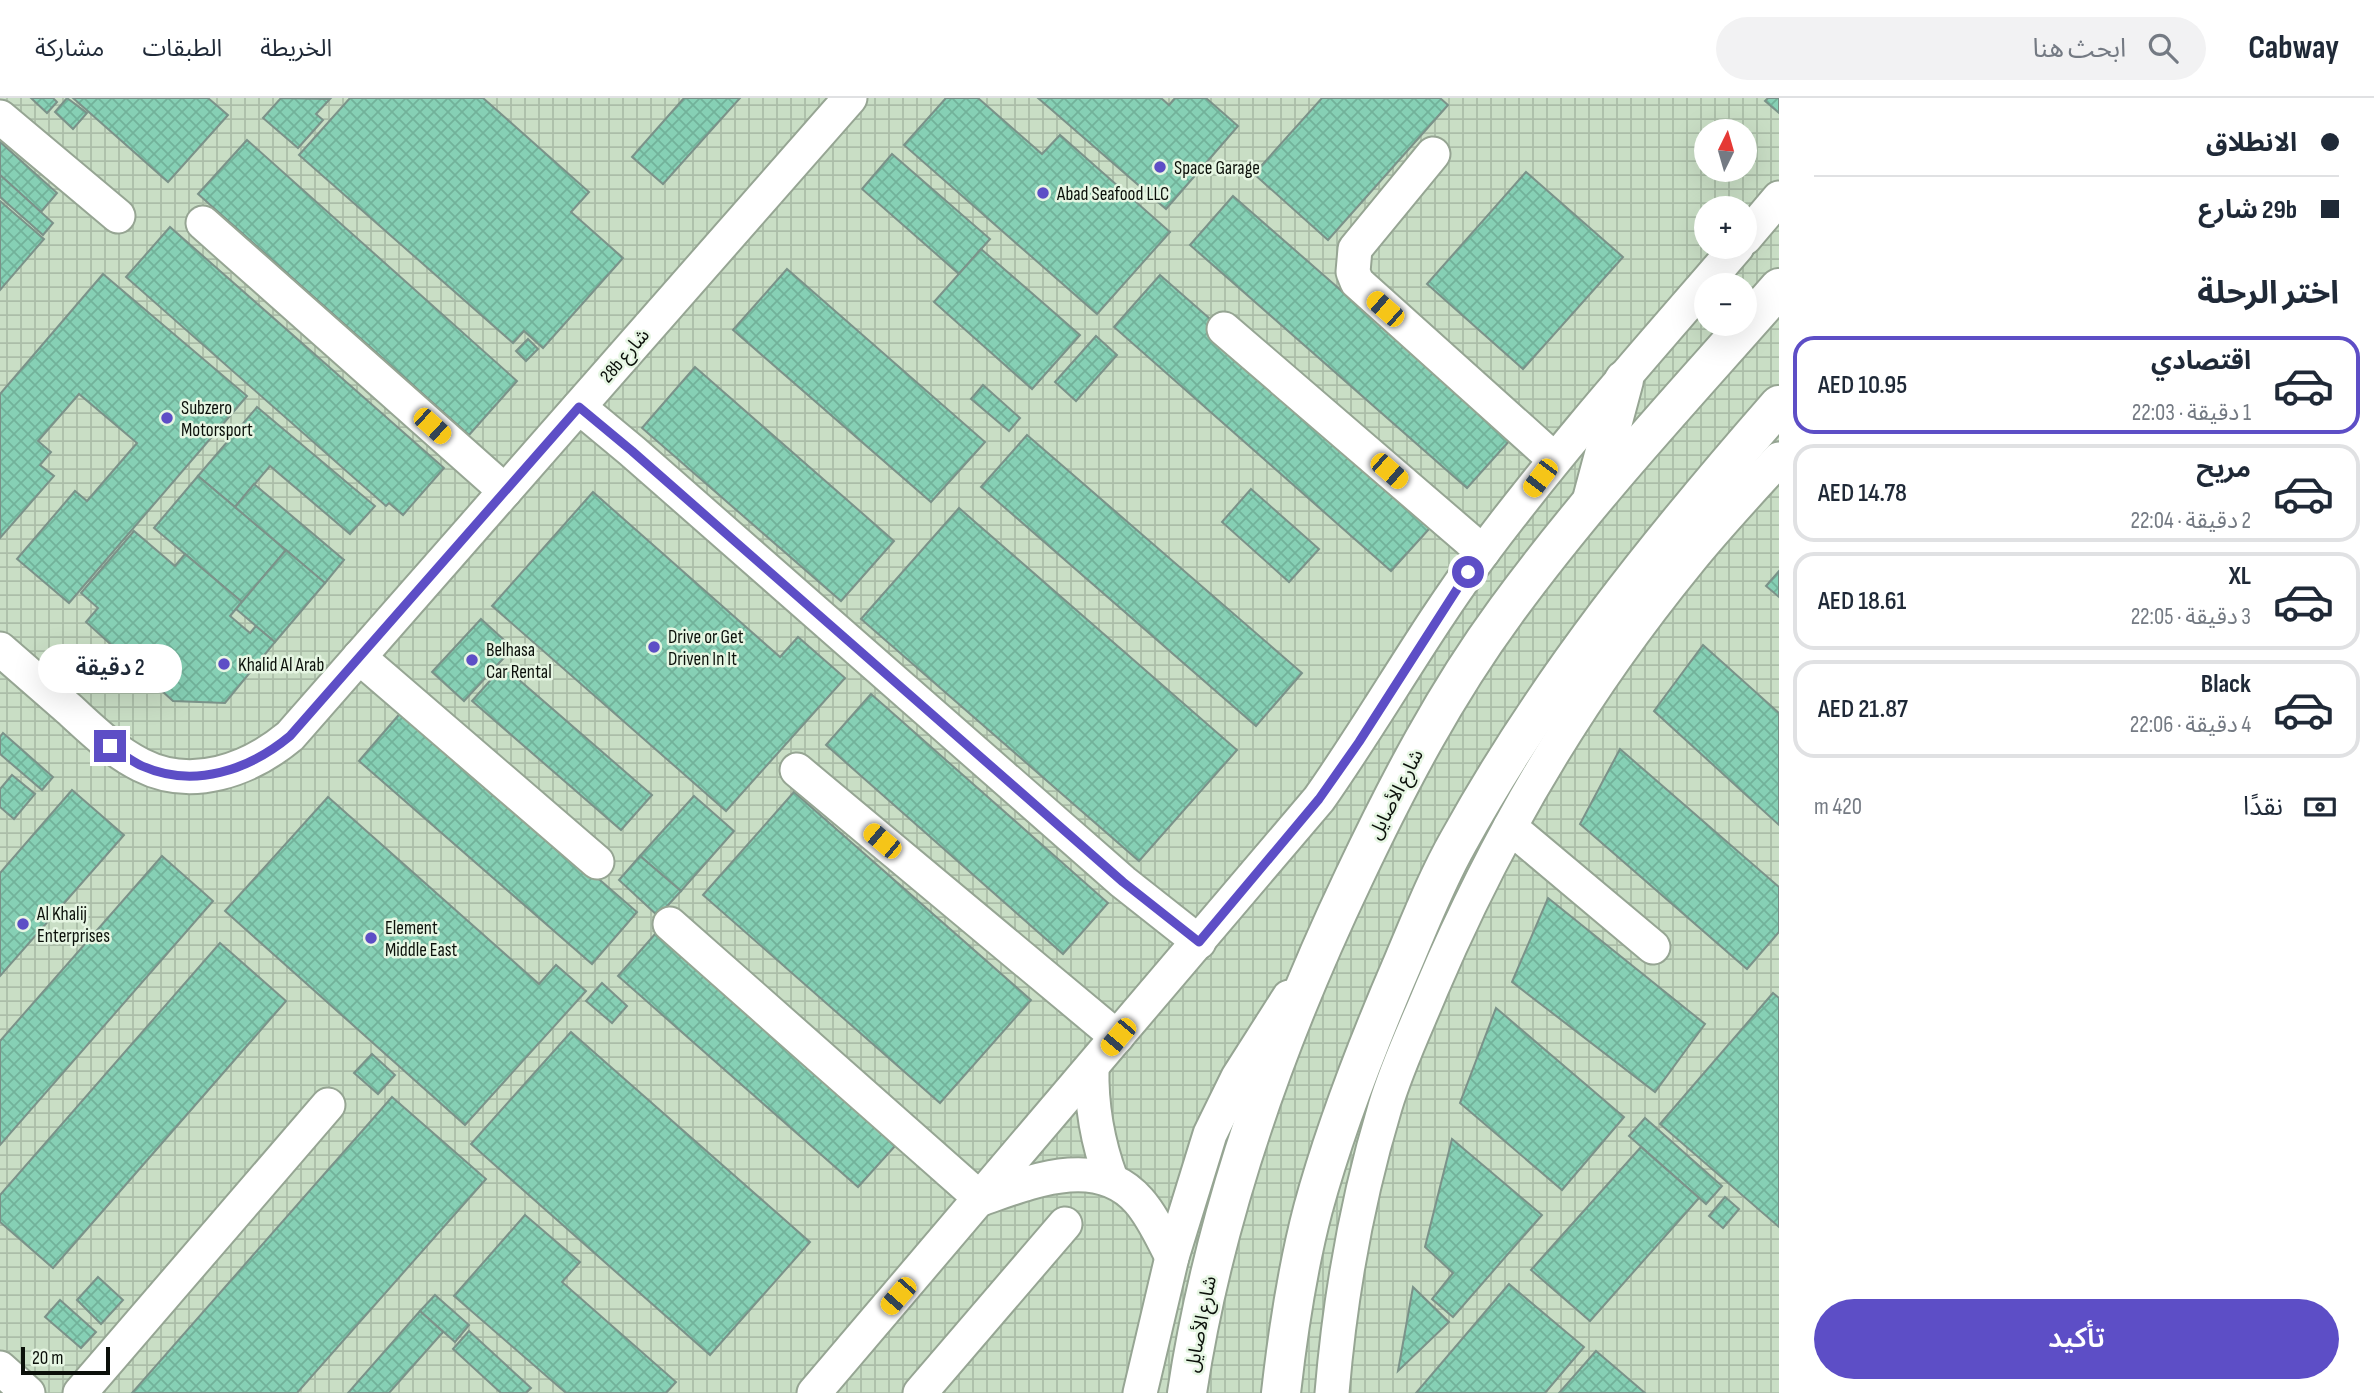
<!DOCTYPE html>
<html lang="ar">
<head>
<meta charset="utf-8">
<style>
  body { margin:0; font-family:"Sofia Sans Condensed","Noto Sans Arabic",sans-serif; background:#f2f2f3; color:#1f2937; direction:rtl; height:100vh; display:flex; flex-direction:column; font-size:26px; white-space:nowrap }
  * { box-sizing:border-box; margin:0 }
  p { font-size:23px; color:#747a83 }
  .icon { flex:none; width:38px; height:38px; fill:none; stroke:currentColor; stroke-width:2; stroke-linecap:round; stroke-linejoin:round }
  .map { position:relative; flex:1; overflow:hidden; direction:ltr }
  .sheet { display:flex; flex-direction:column; background:#fff; width:595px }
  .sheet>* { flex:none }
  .top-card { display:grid; align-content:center; height:154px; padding:0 35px; background:#fff }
  .needle { width:46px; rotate:5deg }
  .fabs { position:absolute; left:1694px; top:21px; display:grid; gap:14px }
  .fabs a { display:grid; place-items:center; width:63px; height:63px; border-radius:50%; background:#fff; box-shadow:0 7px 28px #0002; font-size:35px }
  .scale { position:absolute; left:21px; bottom:18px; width:89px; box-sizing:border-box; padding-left:7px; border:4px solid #0b100a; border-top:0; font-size:19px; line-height:24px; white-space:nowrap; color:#0b100a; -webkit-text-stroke:5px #e6f6e3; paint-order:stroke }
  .end { position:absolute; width:32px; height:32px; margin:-16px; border:9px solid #5d4ec6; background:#fff; box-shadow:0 0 0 4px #fff }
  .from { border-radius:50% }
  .bubble { position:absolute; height:49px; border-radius:24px; background:#fff; box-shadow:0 7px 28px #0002; font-size:23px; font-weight:600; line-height:49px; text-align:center; direction:rtl }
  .car { position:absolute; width:21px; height:42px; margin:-21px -10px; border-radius:9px; box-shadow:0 0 5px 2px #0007; background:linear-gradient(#f5c518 24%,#345 0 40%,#f5c518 0 76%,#345 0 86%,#f5c518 0) }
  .top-card b { display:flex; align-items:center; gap:24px; height:66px; font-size:26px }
  .top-card b+b { border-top:2px solid #e0e1e3 }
  .top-card i { width:18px; height:18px; background:#1f2937 }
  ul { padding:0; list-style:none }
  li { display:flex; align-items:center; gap:21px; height:98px; margin:0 14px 10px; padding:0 21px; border:4px solid #e0e1e3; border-radius:21px }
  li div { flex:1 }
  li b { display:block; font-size:26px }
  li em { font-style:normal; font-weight:600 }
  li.selected { border-color:#5d4ec6 }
  li>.icon { width:63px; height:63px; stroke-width:1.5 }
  h2 { padding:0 35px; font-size:32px; line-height:84px }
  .pay { display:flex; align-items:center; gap:18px; height:77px; padding:0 35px; font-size:26px }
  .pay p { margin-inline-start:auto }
  .primary-button { display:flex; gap:14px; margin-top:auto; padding:14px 35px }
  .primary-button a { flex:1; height:80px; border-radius:42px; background:#5d4ec6; color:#fff; font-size:28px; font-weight:600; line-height:80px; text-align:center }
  header { display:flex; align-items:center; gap:42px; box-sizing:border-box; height:98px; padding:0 35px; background:#fff; border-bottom:2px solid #e0e1e3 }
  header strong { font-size:33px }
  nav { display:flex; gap:38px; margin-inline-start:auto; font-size:24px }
  .search { width:490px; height:63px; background:#f2f2f3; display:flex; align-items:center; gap:18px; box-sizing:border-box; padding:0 24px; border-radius:38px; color:#747a83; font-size:26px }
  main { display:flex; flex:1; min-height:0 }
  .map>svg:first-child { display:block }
  .industrial { fill:url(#industrial-grid); fill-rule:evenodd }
  .building { fill:url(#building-cross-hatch); stroke:#7b9289; stroke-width:2 }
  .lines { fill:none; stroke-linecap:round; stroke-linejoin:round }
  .minor-casing { stroke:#96a593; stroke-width:37 }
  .major-casing { stroke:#96a593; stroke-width:42 }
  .minor { stroke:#fff; stroke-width:33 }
  .major { stroke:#fff; stroke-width:38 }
  .route { stroke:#5d4ec6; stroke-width:9 }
  .poi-dot { fill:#5d4ec6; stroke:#e6f6e3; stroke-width:2.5 }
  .labels { text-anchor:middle; stroke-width:5; stroke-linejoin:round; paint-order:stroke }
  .poi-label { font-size:19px; fill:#0b100a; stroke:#e6f6e3; text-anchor:start }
  .street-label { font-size:19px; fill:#0b100a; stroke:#e6f6e3 }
</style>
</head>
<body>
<header>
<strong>Cabway</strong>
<div class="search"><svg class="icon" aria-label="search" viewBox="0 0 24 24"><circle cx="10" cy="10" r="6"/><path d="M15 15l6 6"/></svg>ابحث هنا</div>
<nav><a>الخريطة</a><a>الطبقات</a><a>مشاركة</a></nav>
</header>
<main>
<section class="sheet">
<div class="top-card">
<b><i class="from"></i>الانطلاق</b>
<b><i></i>29b شارع</b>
</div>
<h2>اختر الرحلة</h2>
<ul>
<li class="selected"><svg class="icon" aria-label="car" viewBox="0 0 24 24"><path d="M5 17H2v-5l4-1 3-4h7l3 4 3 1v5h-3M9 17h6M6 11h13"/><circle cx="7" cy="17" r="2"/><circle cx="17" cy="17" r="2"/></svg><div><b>اقتصادي</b><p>1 دقيقة · 22:03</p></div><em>AED 10.95</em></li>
<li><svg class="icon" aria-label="car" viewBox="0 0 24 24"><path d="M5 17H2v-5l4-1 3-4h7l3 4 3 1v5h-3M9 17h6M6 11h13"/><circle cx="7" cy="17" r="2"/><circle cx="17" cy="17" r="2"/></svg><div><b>مريح</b><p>2 دقيقة · 22:04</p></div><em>AED 14.78</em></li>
<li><svg class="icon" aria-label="car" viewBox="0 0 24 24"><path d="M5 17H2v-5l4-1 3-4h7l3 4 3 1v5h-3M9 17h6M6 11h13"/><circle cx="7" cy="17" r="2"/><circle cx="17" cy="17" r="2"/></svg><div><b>XL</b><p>3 دقيقة · 22:05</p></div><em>AED 18.61</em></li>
<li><svg class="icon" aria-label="car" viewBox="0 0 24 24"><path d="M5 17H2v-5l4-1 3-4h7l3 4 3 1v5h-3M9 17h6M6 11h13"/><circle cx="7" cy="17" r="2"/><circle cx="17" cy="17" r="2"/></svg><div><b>Black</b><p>4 دقيقة · 22:06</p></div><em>AED 21.87</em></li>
</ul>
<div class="pay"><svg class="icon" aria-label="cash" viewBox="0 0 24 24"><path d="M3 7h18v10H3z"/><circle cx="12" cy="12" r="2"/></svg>نقدًا<p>420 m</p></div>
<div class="primary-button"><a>تأكيد</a></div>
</section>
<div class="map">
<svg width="1779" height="1295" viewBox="0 0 1779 1295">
  <defs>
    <pattern id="industrial-grid" width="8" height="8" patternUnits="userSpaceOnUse" patternTransform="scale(1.75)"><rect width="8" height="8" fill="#c9dec5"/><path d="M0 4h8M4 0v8" fill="none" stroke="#abbda8"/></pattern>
    <pattern id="building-cross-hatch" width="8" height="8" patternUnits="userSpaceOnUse" patternTransform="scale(1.75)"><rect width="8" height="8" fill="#86d0b5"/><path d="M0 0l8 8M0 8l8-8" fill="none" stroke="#72b29a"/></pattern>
  </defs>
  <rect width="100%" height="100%" fill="#d9e8d6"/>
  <path class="industrial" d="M 0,0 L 1779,0 L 1779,1295 L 0,1295 ZM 1706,33 L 1745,33 L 1745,72 L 1706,72 ZM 1706,110 L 1745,110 L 1745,149 L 1706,149 ZM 1706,187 L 1745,187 L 1745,226 L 1706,226 Z"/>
  <g class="building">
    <polygon points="31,0 53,0 57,4 47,15"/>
    <polygon points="67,0 87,15 73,31 55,14"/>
    <polygon points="73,0 208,0 228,17 168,84"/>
    <polygon points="281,0 330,1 316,16 323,22 298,50 263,20"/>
    <polygon points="350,0 483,0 589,94 571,114 623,160 543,250 524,233 513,245 299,57"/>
    <polygon points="684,0 740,0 663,86 632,59"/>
    <polygon points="946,0 978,0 1042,56 1060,37 1170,134 1097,216 904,47"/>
    <polygon points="1038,0 1161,0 1169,7 1175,0 1206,0 1238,28 1166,111"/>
    <polygon points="1322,0 1440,0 1448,7 1328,142 1254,76"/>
    <polygon points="1768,0 1779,0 1779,15 1765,3"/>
    <polygon points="247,42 517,283 469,337 198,96"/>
    <polygon points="0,44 57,95 41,114 0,77"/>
    <polygon points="892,56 990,141 959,176 862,91"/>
    <polygon points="1526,74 1623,159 1523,271 1427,186"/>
    <polygon points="0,77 53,125 43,137 0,99"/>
    <polygon points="1233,98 1511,341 1467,390 1190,147"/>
    <polygon points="0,103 44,141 0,192"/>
    <polygon points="170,129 444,370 403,417 389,405 386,408 126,179"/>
    <polygon points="981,151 1080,237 1032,291 934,204"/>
    <polygon points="787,171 985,344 931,404 733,232"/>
    <polygon points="103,176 247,298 69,505 17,461 75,393 87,403 137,345 79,296 38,343 51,354 40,367 54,378 0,440 0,296"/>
    <polygon points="1160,177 1438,421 1391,473 1114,229"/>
    <polygon points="1096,238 1117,257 1076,303 1055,284"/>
    <polygon points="528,241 538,251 526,263 516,253"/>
    <polygon points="695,269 894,443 841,503 642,330"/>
    <polygon points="983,287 1020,320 1009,333 971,301"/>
    <polygon points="257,309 375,408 350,436 270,368 235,409 198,378"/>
    <polygon points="1027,337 1302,575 1256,628 981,389"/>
    <polygon points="198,378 286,452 242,504 154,430"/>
    <polygon points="254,386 344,462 325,485 235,409"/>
    <polygon points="1251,391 1319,451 1289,484 1222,424"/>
    <polygon points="593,394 780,559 798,539 845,580 726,713 492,508"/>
    <polygon points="959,410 1237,652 1139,763 861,521"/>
    <polygon points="134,433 175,468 185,456 242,504 230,518 250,535 256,528 275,544 225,605 173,603 86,524 98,510 81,495"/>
    <polygon points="286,452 325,485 275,544 236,511"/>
    <polygon points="1779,473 1779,499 1766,488"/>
    <polygon points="481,521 513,550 464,603 432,574"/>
    <polygon points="1703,547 1779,615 1779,727 1654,613"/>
    <polygon points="503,568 652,697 621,732 472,603"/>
    <polygon points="871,596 1108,805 1063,856 826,647"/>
    <polygon points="403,612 637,814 592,866 359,663"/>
    <polygon points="3,635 53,679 42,692 0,656 0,639"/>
    <polygon points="1620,651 1779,789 1779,834 1747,871 1580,726"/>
    <polygon points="12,677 35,696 14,721 0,709 0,691"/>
    <polygon points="72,692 124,737 0,878 0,775"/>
    <polygon points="794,694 1031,902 940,1005 703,797"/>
    <polygon points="694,698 734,733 681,793 640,758"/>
    <polygon points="328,699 539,886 556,867 586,893 465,1027 225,813"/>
    <polygon points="162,758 213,803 0,1047 0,943"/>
    <polygon points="640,758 681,793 658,818 619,782"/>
    <polygon points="1548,800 1705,926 1655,994 1512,884"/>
    <polygon points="664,826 904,1038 858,1089 618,878"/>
    <polygon points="220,845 286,903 53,1170 0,1124 0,1097"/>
    <polygon points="602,885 627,908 612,925 586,903"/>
    <polygon points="1773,895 1779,900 1779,1129 1660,1026"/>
    <polygon points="1496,910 1624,1019 1562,1092 1460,1005"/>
    <polygon points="571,934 810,1144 710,1257 471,1046"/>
    <polygon points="372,956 395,977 378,996 354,975"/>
    <polygon points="392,999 486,1081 297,1295 132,1295"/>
    <polygon points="1645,1020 1722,1088 1706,1106 1629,1038"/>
    <polygon points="1452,1041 1542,1117 1453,1219 1432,1201 1453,1175 1425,1149"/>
    <polygon points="1641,1049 1699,1100 1590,1223 1531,1172"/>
    <polygon points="1725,1099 1739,1111 1723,1130 1709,1118"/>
    <polygon points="525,1117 580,1164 562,1184 676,1284 666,1295 566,1295 454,1198"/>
    <polygon points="98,1179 123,1202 101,1226 77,1202"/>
    <polygon points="1509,1186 1584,1249 1545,1295 1416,1295"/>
    <polygon points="1413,1189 1449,1224 1398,1273"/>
    <polygon points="435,1197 469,1227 455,1244 420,1213"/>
    <polygon points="60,1202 96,1234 81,1250 45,1219"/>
    <polygon points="420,1213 443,1234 389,1295 348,1295"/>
    <polygon points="469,1233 531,1290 526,1295 501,1295 453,1251"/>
    <polygon points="1596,1253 1645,1295 1559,1295"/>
  </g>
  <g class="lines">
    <defs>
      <g id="minor">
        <polyline points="0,19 118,118"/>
        <polyline points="1433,56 1355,151 1353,174 1357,184 1554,361"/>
        <polyline points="203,125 505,393"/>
        <polyline points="1745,140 1779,100"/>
        <polyline points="1224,231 1483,454"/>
        <polyline points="579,309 632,353 1123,784 1199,844"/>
        <path d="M 0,551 C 23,571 46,591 69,611 C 91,631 113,653 141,667 C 192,693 249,672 290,638 L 850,0"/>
        <polyline points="359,559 597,764"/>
        <polyline points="797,672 1117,939"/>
        <polyline points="1510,729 1653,849"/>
        <path d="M 670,826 L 981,1101 C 1030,1084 1098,1055 1139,1103 C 1153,1119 1162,1140 1172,1159"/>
        <path d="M 1092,969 C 1091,1009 1097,1043 1111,1081"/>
        <polyline points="0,1270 28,1295"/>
        <polyline points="80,1295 328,1007"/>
        <path d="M 814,1295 L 1319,701 C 1376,620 1424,533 1483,454 C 1562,348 1651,249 1737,149"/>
        <polyline points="920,1295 1065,1126"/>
        <polyline points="1140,1295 1172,1159 1210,1036 1238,979 1289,899"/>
        <path d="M 1332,1295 C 1340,1198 1357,1102 1385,1009 C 1397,968 1416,929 1432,890 C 1497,737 1582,594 1688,464 C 1717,428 1748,395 1779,361"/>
      </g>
      <g id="major">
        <polyline points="1593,398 1624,282"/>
        <path d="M 1187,1295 C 1214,1115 1276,943 1354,779 C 1398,686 1445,596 1506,513 C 1589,399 1686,296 1779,190"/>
        <path d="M 1281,1295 C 1288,1233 1297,1172 1313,1111 C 1336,1026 1369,943 1404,862 C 1421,822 1437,781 1458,744 C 1546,584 1660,443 1779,307"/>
      </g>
    </defs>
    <use href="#minor" class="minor-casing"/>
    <use href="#major" class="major-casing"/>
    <use href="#minor" class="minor"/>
    <use href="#major" class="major"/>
  </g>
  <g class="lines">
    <path class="route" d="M 110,648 C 120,654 131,663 142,668 C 194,691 249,672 290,638 L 579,309 L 632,353 L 1123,784 L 1199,844 L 1319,701 L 1359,644 L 1468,474"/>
  </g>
  <g class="poi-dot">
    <circle cx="1160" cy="69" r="7"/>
    <circle cx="1043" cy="95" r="7"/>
    <circle cx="167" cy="320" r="7"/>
    <circle cx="654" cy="549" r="7"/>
    <circle cx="472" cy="562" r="7"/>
    <circle cx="224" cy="566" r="7"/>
    <circle cx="23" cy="826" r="7"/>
    <circle cx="371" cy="840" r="7"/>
  </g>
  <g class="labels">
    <g class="poi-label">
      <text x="1174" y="76">Space Garage</text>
      <text x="1057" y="102">Abad Seafood LLC</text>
      <text x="181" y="316">Subzero<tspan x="181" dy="22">Motorsport</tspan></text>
      <text x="668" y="545">Drive or Get<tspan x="668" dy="22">Driven In It</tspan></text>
      <text x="486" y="558">Belhasa<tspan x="486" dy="22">Car Rental</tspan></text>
      <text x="238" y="573">Khalid Al Arab</text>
      <text x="37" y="822">Al Khalij<tspan x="37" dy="22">Enterprises</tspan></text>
      <text x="385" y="836">Element<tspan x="385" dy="22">Middle East</tspan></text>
    </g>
    <g class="street-label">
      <text transform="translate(624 257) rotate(-49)" y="7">28b شارع</text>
      <text transform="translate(1395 696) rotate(-63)" y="7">شارع الأصايل</text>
      <text transform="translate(1200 1226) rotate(-79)" y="7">شارع الأصايل</text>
    </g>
  </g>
</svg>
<div class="fabs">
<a><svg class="needle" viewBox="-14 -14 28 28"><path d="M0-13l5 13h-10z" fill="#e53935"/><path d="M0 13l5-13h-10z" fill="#747a83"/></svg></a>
<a>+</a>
<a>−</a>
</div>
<div class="scale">20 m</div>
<i class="end from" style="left:1468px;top:474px"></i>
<i class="end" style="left:110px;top:648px"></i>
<div class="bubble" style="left:38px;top:546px;width:144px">2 دقيقة</div>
<i class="car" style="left:1385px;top:211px;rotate:311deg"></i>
<i class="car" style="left:432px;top:328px;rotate:132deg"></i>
<i class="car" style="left:1389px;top:373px;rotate:131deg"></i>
<i class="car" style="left:1540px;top:380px;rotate:217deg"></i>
<i class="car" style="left:882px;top:743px;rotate:310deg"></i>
<i class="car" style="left:1118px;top:939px;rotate:220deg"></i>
<i class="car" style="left:898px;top:1198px;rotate:221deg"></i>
</div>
</main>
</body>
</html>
